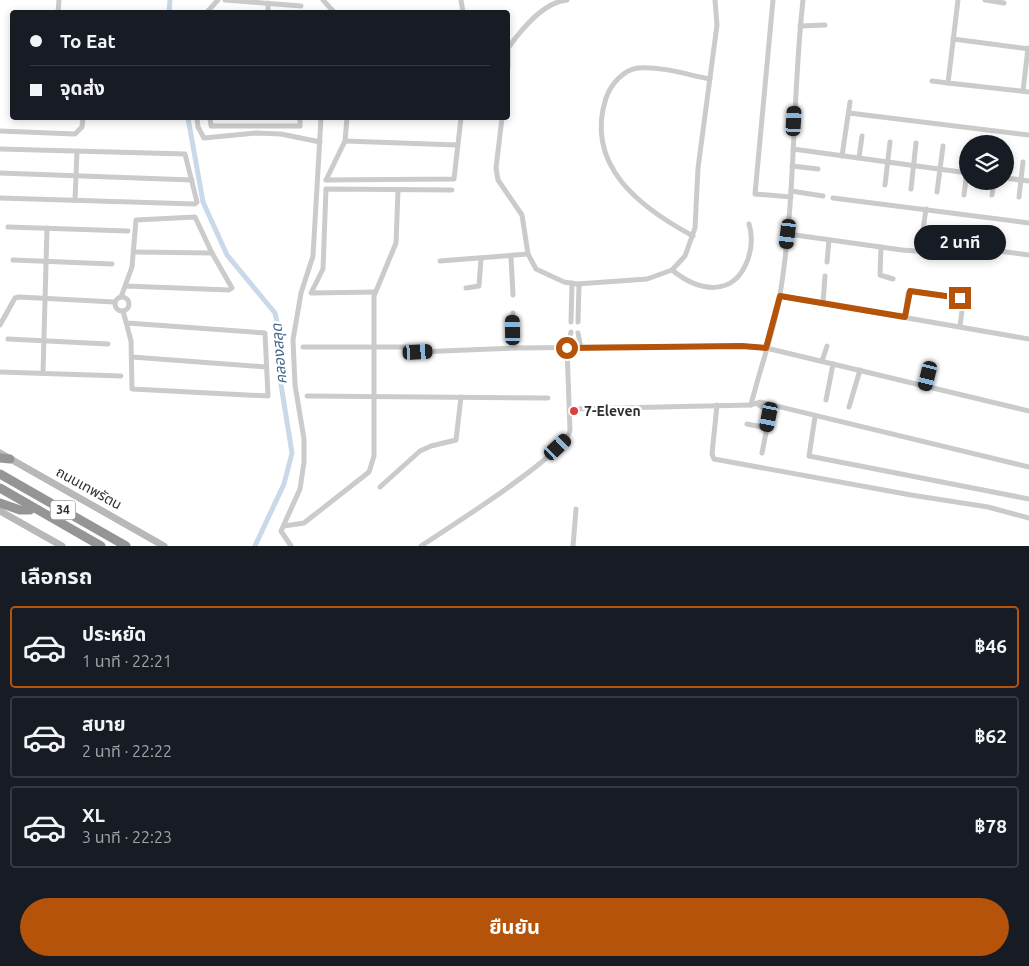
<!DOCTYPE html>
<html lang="th">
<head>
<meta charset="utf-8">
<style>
  body { margin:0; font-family:Ubuntu,"Noto Sans Thai",sans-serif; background:#242831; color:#f1f3f6; height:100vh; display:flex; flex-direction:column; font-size:19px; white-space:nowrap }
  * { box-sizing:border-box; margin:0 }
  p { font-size:16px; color:#9ea1a6 }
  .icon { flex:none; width:28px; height:28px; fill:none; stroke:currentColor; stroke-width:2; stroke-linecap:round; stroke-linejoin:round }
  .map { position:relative; height:546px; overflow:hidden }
  .details { display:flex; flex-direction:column; background:#171b24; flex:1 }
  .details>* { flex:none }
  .banner { position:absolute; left:10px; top:10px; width:500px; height:110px; border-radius:5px; box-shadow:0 2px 8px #0003; display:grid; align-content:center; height:110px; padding:0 20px; background:#171b24 }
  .fabs { position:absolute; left:959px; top:135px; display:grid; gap:10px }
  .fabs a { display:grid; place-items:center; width:55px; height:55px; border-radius:50%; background:#171b24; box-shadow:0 2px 8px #0003; font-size:25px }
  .end { position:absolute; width:22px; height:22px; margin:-11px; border:6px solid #b45309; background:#fff; box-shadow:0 0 0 2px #fff }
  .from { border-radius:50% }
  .bubble { position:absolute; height:35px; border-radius:18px; background:#171b24; box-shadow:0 2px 8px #0003; font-size:16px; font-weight:700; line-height:35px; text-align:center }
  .car { position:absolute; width:15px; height:30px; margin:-15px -8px; border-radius:6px; box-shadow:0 0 4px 1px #0007; background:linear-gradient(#222 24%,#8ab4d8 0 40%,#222 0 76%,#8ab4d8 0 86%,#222 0) }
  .banner b { display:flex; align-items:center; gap:18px; height:48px; font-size:19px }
  .banner b+b { border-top:1px solid #363941 }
  .banner i { width:12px; height:12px; background:#f1f3f6 }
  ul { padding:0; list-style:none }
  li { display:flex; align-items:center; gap:15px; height:82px; margin:0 10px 8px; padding:0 10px; border:2px solid #363941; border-radius:5px }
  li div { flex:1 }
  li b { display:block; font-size:19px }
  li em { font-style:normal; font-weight:700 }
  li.on { border-color:#b45309 }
  li>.icon { width:45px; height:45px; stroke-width:1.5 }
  h2 { padding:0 20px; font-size:22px; line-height:60px }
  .button { display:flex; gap:10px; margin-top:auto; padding:10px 20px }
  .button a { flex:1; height:58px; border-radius:30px; background:#b45309; color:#fff; font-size:20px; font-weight:700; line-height:58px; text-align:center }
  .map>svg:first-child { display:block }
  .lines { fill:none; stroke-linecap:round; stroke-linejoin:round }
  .canal { stroke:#cad9e9; stroke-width:5 }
  .street { stroke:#cbcbcb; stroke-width:5 }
  .secondary { stroke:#b8b8b8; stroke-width:7 }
  .highway { stroke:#959595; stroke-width:9 }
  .route { stroke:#b45309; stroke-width:6 }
  .poi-dot { fill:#da413b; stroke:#fff; stroke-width:2 }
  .labels { text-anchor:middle; stroke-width:5; stroke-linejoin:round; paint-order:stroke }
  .shield { fill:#fff; stroke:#6d6d6d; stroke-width:1 }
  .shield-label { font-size:12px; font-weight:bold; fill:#2e2e2e }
  .poi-label { font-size:14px; font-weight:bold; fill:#2e2e2e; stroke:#fff; text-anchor:start }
  .street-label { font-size:14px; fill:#2e2e2e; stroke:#fff }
  .water-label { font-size:15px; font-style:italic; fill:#41668b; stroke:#fff }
</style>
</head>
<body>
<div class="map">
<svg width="1029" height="546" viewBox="0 0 1029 546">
  <rect width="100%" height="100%" fill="#fff"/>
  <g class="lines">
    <g class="canal">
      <polyline points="169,12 170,0"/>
      <polyline points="188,118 203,202 227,255 275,313 279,331 279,372 292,453 284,484 255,546"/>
    </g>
    <g class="street">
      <polyline points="225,0 301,6"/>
      <polyline points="323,0 334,12"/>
      <polyline points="461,0 463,12"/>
      <polyline points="773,0 755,194 791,197"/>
      <polyline points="958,0 948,83 1029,92"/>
      <polyline points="985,0 1004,3"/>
      <polyline points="58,12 59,0"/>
      <polyline points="207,12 218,0"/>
      <polyline points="268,12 268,3"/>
      <polyline points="800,26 825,25"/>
      <polyline points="953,39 1029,49"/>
      <path d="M 508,48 C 521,30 543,2 567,0"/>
      <polyline points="508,51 508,67"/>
      <polyline points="932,81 948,83"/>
      <polyline points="1023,91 1028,48"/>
      <polyline points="849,113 1029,135"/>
      <polyline points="197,118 198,127 204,138 256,133 281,134 320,142"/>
      <polyline points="210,118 211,126 300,126 300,118"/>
      <polyline points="347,118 345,141 326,180 454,179 461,118"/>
      <polyline points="502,118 496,168 498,180 522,215 528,254 536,269 564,282 577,284 647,279 672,270 685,256 695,228 698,168 717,25 715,0"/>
      <polyline points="0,131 75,134 82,127 83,118"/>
      <polyline points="345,141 457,145"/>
      <polyline points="0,149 185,154 197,202 195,204 0,198"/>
      <polyline points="793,149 968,173"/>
      <polyline points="842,156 850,102"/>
      <polyline points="859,158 862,136"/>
      <polyline points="792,166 818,169"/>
      <polyline points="0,173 192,180"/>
      <polyline points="1005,178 1029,181"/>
      <polyline points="885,185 890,142"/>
      <polyline points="911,189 916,143"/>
      <polyline points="791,191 823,196"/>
      <polyline points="937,192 943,146"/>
      <polyline points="964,195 967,171"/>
      <polyline points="992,195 994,181"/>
      <polyline points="1019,197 1023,162"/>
      <polyline points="833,198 1029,223"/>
      <polyline points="75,200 77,151"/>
      <polyline points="8,227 128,231"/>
      <polyline points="788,234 902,250 932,252 945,244 1029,255"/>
      <path d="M 693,236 C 641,208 584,166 606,98 C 611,84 623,70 638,68 C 662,66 688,75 710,79"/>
      <polyline points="881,247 880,275 893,279"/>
      <polyline points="920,251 926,209"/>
      <polyline points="135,252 212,253"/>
      <polyline points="511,257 513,295"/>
      <polyline points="13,260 112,264"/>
      <polyline points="440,261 528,254"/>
      <polyline points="827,262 829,240"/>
      <path d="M 672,270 C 699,292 734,298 748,259 C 752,247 753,237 749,224"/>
      <polyline points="466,288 479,286 481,259"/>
      <polyline points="375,292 311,293 323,269 326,189 452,190"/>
      <polyline points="780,296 1029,339"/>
      <circle cx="122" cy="304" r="7"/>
      <polyline points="121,297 132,267 136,220 195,217 212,253 232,288 229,290 126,286"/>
      <polyline points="823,303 825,276"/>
      <polyline points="123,311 131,341 132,389 268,396 265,333 127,323"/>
      <polyline points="513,313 514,348"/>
      <polyline points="905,317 908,293 913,291 960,298 963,303 960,326"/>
      <polyline points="571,322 572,283"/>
      <polyline points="578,322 579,284"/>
      <polyline points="0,325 15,298 19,297 114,302"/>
      <polyline points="578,333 581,348"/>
      <polyline points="8,339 108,344"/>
      <polyline points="303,347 409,347"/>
      <polyline points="418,352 514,348 742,346 766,348 1029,411"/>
      <polyline points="132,357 266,367"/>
      <polyline points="822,361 827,346"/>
      <polyline points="0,372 121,376"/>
      <polyline points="43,373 47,228"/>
      <polyline points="926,386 930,366"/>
      <polyline points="307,396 548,398"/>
      <polyline points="826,400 833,364"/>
      <polyline points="757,404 765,409 771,407"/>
      <polyline points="717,405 712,454 714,459 911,495 988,507 1029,518"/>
      <path d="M 751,405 C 760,368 774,332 780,295 C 796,197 792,98 803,0"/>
      <polyline points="849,407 860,370"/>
      <polyline points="569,409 751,405 760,402 1029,467"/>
      <polyline points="815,417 809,456 1029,499"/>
      <polyline points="747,424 767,428"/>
      <polyline points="762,453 771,407"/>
      <polyline points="380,487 420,451 431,446 456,440 461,397"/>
      <polyline points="284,526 304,523 369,472 374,456 374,296 396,243 398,190"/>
      <polyline points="291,546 281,531 300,489 304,462 304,439 295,385 293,340 301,293 313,256 321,118"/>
      <path d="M 421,546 C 445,530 568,453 570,430 L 567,348 L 571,332"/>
      <polyline points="573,546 576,509"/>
    </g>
    <g class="secondary">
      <polyline points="0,453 164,546"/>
      <polyline points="0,511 62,546"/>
    </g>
    <g class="highway">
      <polyline points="0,458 10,459"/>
      <polyline points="0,474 126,546"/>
      <polyline points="0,488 101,546"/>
      <polyline points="0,503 20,510 30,510"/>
    </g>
  </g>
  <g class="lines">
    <polyline class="route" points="567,348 742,346 766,348 780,296 905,317 910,291 960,298"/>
  </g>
  <circle class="poi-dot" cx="574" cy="411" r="5"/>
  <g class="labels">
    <rect class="shield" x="50.5" y="500.5" width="25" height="19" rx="4"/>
    <g class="shield-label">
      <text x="63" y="514">34</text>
    </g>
    <g class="poi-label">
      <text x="584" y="416">7-Eleven</text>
    </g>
    <g class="street-label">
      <text transform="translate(89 488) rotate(29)" y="5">ถนนเทพรัตน</text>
    </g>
    <g class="water-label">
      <text transform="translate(279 354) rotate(-95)" y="5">คลองสลุด</text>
    </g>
  </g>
</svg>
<div class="fabs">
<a><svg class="icon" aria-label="layers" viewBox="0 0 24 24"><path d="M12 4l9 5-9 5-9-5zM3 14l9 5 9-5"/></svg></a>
</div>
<i class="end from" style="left:567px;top:348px"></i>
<i class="end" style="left:960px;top:298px"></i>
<div class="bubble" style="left:914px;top:225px;width:92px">2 นาที</div>
<i class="car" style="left:794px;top:121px;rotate:3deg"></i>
<i class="car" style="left:788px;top:234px;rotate:187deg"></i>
<i class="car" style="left:513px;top:330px;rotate:359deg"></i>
<i class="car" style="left:418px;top:352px;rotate:87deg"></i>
<i class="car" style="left:928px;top:376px;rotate:194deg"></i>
<i class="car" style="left:769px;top:417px;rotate:191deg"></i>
<i class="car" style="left:558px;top:447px;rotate:47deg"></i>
<div class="banner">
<b><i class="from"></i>To Eat</b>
<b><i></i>จุดส่ง</b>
</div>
</div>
<section class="details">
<h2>เลือกรถ</h2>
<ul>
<li class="on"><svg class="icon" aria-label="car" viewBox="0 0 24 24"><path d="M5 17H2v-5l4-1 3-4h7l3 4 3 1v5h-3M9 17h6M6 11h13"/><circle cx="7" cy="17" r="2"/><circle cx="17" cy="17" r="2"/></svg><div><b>ประหยัด</b><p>1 นาที · 22:21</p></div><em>฿46</em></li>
<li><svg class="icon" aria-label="car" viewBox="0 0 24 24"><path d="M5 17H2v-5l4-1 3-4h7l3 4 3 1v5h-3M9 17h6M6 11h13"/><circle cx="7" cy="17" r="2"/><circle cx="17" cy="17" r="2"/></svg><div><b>สบาย</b><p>2 นาที · 22:22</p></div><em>฿62</em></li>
<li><svg class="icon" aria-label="car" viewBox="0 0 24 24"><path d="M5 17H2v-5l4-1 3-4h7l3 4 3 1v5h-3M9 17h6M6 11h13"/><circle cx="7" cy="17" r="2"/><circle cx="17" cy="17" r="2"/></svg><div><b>XL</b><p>3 นาที · 22:23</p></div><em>฿78</em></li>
</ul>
<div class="button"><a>ยืนยัน</a></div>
</section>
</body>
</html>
